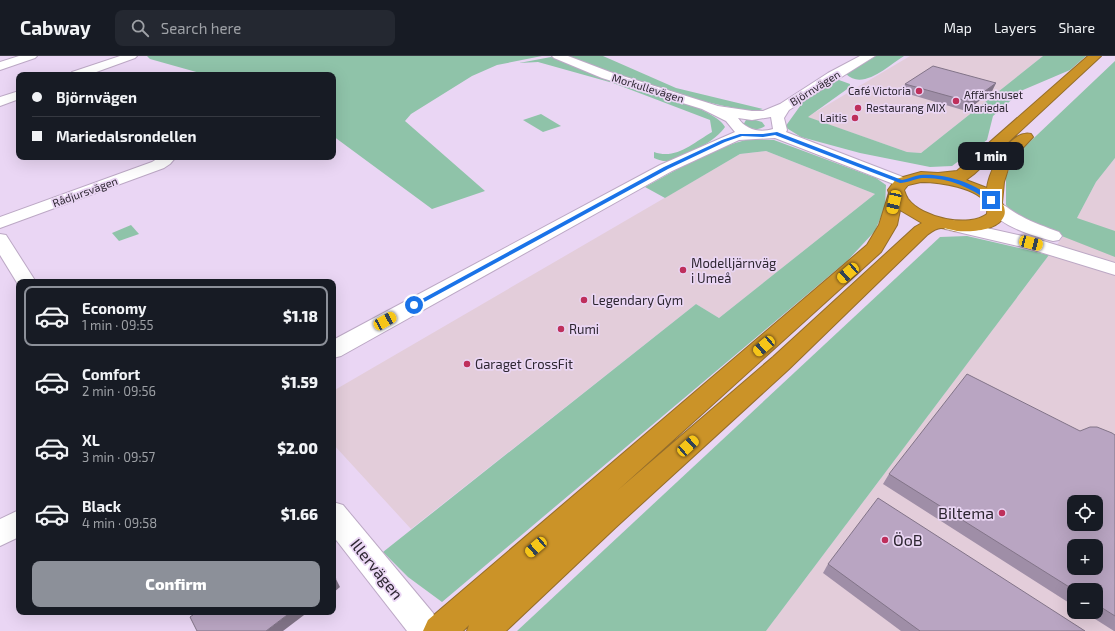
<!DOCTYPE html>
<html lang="en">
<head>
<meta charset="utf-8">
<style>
  body { margin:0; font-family:"Exo 2",sans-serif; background:#242831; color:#f1f3f6; height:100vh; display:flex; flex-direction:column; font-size:15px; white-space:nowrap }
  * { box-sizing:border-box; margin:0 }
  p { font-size:13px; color:#9ea1a6 }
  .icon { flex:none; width:22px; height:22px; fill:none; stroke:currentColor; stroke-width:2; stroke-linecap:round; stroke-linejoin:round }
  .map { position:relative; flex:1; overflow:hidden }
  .details { position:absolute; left:16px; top:223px; width:320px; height:336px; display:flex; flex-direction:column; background:#171b24; border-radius:8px; box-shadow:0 4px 16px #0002 }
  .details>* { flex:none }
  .hud { position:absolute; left:16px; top:16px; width:320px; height:88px; border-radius:8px; box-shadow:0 4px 16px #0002; display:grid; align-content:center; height:88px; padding:0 16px; background:#171b24 }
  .controls { position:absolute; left:1067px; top:439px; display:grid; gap:8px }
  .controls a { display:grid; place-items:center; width:36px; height:36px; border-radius:8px; background:#171b24; box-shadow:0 4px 16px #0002; font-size:20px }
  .end { position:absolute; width:18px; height:18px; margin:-9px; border:5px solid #1a73e8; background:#fff; box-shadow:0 0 0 2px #fff }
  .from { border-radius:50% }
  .bubble { position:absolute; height:28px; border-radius:8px; background:#171b24; box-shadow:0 4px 16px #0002; font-size:13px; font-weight:800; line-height:28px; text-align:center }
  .car { position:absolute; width:12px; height:24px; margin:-12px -6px; border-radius:5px; box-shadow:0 0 3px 1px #0007; background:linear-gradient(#f5c518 24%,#345 0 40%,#f5c518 0 76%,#345 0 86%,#f5c518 0) }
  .hud b { display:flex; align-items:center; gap:14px; height:38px; font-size:15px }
  .hud b+b { border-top:1px solid #363941 }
  .hud i { width:10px; height:10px; background:#f1f3f6 }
  ul { padding:7px 0 0; list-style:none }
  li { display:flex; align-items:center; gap:12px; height:60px; margin:0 8px 6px; padding:0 8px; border:2px solid transparent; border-radius:8px }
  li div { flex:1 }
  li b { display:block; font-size:15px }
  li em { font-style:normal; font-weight:800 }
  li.selected { border-color:#8c9099 }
  li>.icon { width:36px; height:36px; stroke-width:1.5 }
  .action { display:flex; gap:8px; margin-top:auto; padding:8px 16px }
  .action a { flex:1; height:46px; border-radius:8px; background:#8c9099; color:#fff; font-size:16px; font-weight:800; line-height:46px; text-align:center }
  header { display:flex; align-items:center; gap:24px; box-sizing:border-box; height:56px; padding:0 20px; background:#171b24; border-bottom:1px solid #363941 }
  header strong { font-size:19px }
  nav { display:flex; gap:22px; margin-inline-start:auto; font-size:14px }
  .search { width:280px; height:36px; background:#242831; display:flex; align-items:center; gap:10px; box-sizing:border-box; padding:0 14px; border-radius:8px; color:#9ea1a6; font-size:15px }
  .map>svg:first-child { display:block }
  .commercial { fill:#e3cdda; fill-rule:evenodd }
  .green { fill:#8fc3a9 }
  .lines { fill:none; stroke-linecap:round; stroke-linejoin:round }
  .minor-casing { stroke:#bca8c5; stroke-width:2 }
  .highway-casing { stroke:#946d2b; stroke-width:2 }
  .minor { fill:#fff; fill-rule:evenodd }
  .highway { fill:#cb9328; fill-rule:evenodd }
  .wall { fill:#9f8ea7 }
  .shaded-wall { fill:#827488 }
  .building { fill:#b9a5c2; stroke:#827488; fill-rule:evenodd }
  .route { fill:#1a73e8 }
  .poi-dot { fill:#be2f5b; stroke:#ead6f4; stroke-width:1.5 }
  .labels { text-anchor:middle; stroke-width:3.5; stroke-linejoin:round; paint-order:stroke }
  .far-street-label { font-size:11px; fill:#2d2631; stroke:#ead6f4 }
  .far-poi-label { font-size:11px; fill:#2d2631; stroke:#ead6f4; text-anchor:end }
  .poi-label { font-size:13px; fill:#2d2631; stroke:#ead6f4; text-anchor:start }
  .near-poi-label { font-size:16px; fill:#2d2631; stroke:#ead6f4; text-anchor:end }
  .near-street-label { font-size:16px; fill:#2d2631; stroke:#ead6f4 }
</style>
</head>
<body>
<header>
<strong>Cabway</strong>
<div class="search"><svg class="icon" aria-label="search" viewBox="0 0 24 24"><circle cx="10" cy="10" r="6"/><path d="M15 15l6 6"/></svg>Search here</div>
<nav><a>Map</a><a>Layers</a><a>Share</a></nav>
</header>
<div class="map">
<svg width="1115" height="575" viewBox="0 0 1115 575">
  <rect width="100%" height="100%" fill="#ead6f4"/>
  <g class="commercial">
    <polygon points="910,0 1043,0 921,97 907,96 807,61"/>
    <polygon points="766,95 875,138 719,262 696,248 411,473 333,388 333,335 740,98"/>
    <path d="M 1115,102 L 1115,575 L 766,575 L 1077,162 L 1096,126 ZM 1074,446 L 1096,446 L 1096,468 L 1074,468 ZM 1074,490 L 1096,490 L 1096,512 L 1074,512 ZM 1074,534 L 1096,534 L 1096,556 L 1074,556 Z"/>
  </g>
  <g class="green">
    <polygon points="147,0 542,0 497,9 472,20 411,58 405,65 485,135 432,153 333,80 333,19 207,19 150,3"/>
    <path d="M 564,0 L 603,0 L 676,32 L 763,53 C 751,57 737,52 724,50 C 670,38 616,18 564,0 Z"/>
    <path d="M 876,0 L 904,0 C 889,9 863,35 846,18 Z"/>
    <polygon points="1043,0 1086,0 1070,14 1023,34 993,60 987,84 952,110 930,111 860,97 801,81 785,71 803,46 832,24 839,24 850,28 850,31 808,61 907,96 921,97"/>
    <path d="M 551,1 C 564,6 577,12 591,17 C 616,25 716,50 725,71 C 718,83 683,104 669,105 C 664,106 659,104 654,102 L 654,96 C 676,104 693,87 712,76 L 710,64 L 613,27 L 538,6 L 519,7 Z"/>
    <polygon points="1115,5 1115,102 1096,126 1077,162 1115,175 1115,201 1016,162 1006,149 1006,120 1017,98"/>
    <polygon points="541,58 561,70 543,76 523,64"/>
    <path d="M 752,63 L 762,66 L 765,70 C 758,75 750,73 743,69 L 746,64 Z"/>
    <path d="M 749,83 L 774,84 L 876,122 L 886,129 L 885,151 L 875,175 L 848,204 L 442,546 L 408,521 L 383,496 L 696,248 L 719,262 L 875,138 L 766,95 L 740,98 L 665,142 L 645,131 C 678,113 712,92 749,83 Z"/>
    <polygon points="131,169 139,178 119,185 112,177"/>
    <polygon points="967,180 1049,199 766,575 517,575 940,181"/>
  </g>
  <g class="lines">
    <defs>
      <g id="minor">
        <polygon points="19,0 37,0 35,2 0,14 0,6"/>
        <polygon points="120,0 137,0 135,2 88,19 70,19 72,16"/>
        <path d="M 552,0 L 568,0 L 610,16 L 718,50 L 752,55 L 763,55 L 780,48 L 828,17 L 860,0 L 875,0 L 789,54 L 784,62 L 787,74 L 786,76 L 908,123 L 910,126 L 908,129 L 902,131 L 896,129 L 775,82 L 739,84 L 672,115 L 341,300 L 333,302 L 333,284 L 660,109 L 735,76 L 726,65 L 702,53 L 602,22 L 554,2 ZM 771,61 L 773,73 C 760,77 746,74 738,62 L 752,64 Z"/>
        <polygon points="19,35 19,43 0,50 0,41"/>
        <polygon points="160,101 176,101 170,108 164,112 0,172 0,161 152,106"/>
        <path d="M 996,146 C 1005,148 1012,156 1021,160 C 1033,167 1046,171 1059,176 L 1062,180 L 1059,184 L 1053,185 C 1032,180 1000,170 987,151 L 990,147 Z"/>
        <polygon points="951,164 1040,184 1115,207 1115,219 1027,192 945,173 942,169 945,165"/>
        <polygon points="0,178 6,179 36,226 19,226 19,230 0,199"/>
        <polygon points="333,446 343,449 433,557 438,568 435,575 407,575 333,480"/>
        <polygon points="19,454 19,481 0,490 0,463"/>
      </g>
      <path id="highway" d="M 1088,0 L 1101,0 L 974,118 L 966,124 L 987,132 C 989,114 1010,73 1031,78 L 1033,81 L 1016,99 L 1009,110 L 1004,126 L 1002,147 C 1005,151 1006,158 1003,162 C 995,175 971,176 957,175 C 952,174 946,172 941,172 C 936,172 931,176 927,179 L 789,313 L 615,472 L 506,575 L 467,575 L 469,569 L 463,575 L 423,575 L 428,564 L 867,189 L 879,169 L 889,137 L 888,134 L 896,123 L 921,116 L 938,117 L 957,115 ZM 921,126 C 938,126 979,131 987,149 C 988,152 987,155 987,158 C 969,172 922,162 908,143 C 906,140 905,137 904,134 L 908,129 ZM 900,154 L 922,167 L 915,171 L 773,301 L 618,434 L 881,196 L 897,169 Z"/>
    </defs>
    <use href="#minor" class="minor-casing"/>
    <use href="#highway" class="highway-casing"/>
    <use href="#minor" class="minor"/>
    <use href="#highway" class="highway"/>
  </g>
  <g class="wall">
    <polygon points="996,27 992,35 966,55 902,36 905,28"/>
    <polygon points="1080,375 1115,379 1115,575 1114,575 1084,556 1096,556 1096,534 1074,534 1074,550 883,428 889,418"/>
    <polygon points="828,508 1085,575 901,575 823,517"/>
  </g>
  <g class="shaded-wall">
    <polygon points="996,27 992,35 966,55 970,46"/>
    <polygon points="336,523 340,531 333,537 333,525"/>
    <polygon points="291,556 308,556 283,575 266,575"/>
  </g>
  <g class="building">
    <polygon points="933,10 996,27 970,46 905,28"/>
    <path d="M 967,318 L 1080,375 L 1090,371 L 1097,371 L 1112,377 L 1115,379 L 1115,560 L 1096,548 L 1096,534 L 1074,534 L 889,418 ZM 1074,446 L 1096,446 L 1096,468 L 1074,468 ZM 1074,490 L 1096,490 L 1096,512 L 1074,512 Z"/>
    <polygon points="878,442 1085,575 920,575 828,508"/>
    <polygon points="333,519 336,523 333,525"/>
    <polygon points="197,556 291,556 266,575 197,575 190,561"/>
  </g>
  <path class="route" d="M 777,76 L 902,124 C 908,123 914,120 920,119 C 945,117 976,127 994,144 L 989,145 C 969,131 948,121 922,122 C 914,123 907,127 900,127 L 775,79 L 763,81 L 742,80 L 725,86 L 668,113 L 417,250 L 411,249 L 664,111 L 722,84 L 740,78 L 763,78 Z"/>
  <g class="poi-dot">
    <circle cx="919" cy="35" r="4"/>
    <circle cx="956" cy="45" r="4"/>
    <circle cx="858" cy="52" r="4"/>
    <circle cx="855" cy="62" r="4"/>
    <circle cx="683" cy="214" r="4"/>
    <circle cx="584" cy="244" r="4"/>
    <circle cx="561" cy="273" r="4"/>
    <circle cx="467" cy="308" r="4"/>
    <circle cx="1002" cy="457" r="4"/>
    <circle cx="885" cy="484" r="4"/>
  </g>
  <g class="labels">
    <g class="far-street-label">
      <text transform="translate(648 32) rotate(17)" y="4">Morkullevägen</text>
      <text transform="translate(815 32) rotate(-32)" y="4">Björnvägen</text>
      <text transform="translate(85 136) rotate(-20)" y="4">Rådjursvägen</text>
    </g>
    <g class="far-poi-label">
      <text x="911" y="39">Café Victoria</text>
      <text x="964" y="43" text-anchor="start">Affärshuset<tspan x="964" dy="13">Mariedal</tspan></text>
      <text x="866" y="56" text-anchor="start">Restaurang MIX</text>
      <text x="847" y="66">Laitis</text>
    </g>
    <g class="poi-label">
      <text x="691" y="212">Modelljärnväg<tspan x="691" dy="15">i Umeå</tspan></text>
      <text x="592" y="249">Legendary Gym</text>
      <text x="569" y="278">Rumi</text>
      <text x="475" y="313">Garaget CrossFit</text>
    </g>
    <g class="near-poi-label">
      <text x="994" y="463">Biltema</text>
      <text x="893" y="490" text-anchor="start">ÖoB</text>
    </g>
    <g class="near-street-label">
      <text transform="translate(377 513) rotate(51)" y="6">Illervägen</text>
    </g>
  </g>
</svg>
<div class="controls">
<a><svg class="icon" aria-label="locate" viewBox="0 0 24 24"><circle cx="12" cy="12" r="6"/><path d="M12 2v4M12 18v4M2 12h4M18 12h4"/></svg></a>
<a>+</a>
<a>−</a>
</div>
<i class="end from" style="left:414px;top:249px"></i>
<i class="end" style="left:991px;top:144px"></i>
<div class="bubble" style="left:958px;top:86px;width:66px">1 min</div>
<i class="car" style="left:894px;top:146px;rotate:193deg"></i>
<i class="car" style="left:1031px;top:187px;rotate:105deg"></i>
<i class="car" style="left:848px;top:217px;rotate:229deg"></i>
<i class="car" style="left:385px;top:265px;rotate:61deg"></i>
<i class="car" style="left:764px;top:290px;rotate:229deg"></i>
<i class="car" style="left:688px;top:390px;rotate:48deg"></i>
<i class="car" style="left:536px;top:491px;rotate:229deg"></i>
<div class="hud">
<b><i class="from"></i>Björnvägen</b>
<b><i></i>Mariedalsrondellen</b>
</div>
<section class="details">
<ul>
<li class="selected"><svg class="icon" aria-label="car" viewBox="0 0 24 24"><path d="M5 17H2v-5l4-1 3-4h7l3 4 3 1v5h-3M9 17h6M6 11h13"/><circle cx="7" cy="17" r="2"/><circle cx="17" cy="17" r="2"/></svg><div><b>Economy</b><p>1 min · 09:55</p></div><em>$1.18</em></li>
<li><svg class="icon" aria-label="car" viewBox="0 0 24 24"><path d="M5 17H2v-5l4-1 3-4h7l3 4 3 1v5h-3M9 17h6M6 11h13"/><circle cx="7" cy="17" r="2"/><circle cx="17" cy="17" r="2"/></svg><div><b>Comfort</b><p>2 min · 09:56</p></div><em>$1.59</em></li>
<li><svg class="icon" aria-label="car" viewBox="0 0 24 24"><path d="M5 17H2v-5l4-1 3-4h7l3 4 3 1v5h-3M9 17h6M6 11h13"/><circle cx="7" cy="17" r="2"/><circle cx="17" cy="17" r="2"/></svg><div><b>XL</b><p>3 min · 09:57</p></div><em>$2.00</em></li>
<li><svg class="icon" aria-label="car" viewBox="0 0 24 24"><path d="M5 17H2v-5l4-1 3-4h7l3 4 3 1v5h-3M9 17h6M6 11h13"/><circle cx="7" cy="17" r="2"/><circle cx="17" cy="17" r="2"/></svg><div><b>Black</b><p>4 min · 09:58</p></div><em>$1.66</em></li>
</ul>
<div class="action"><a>Confirm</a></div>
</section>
</div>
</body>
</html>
